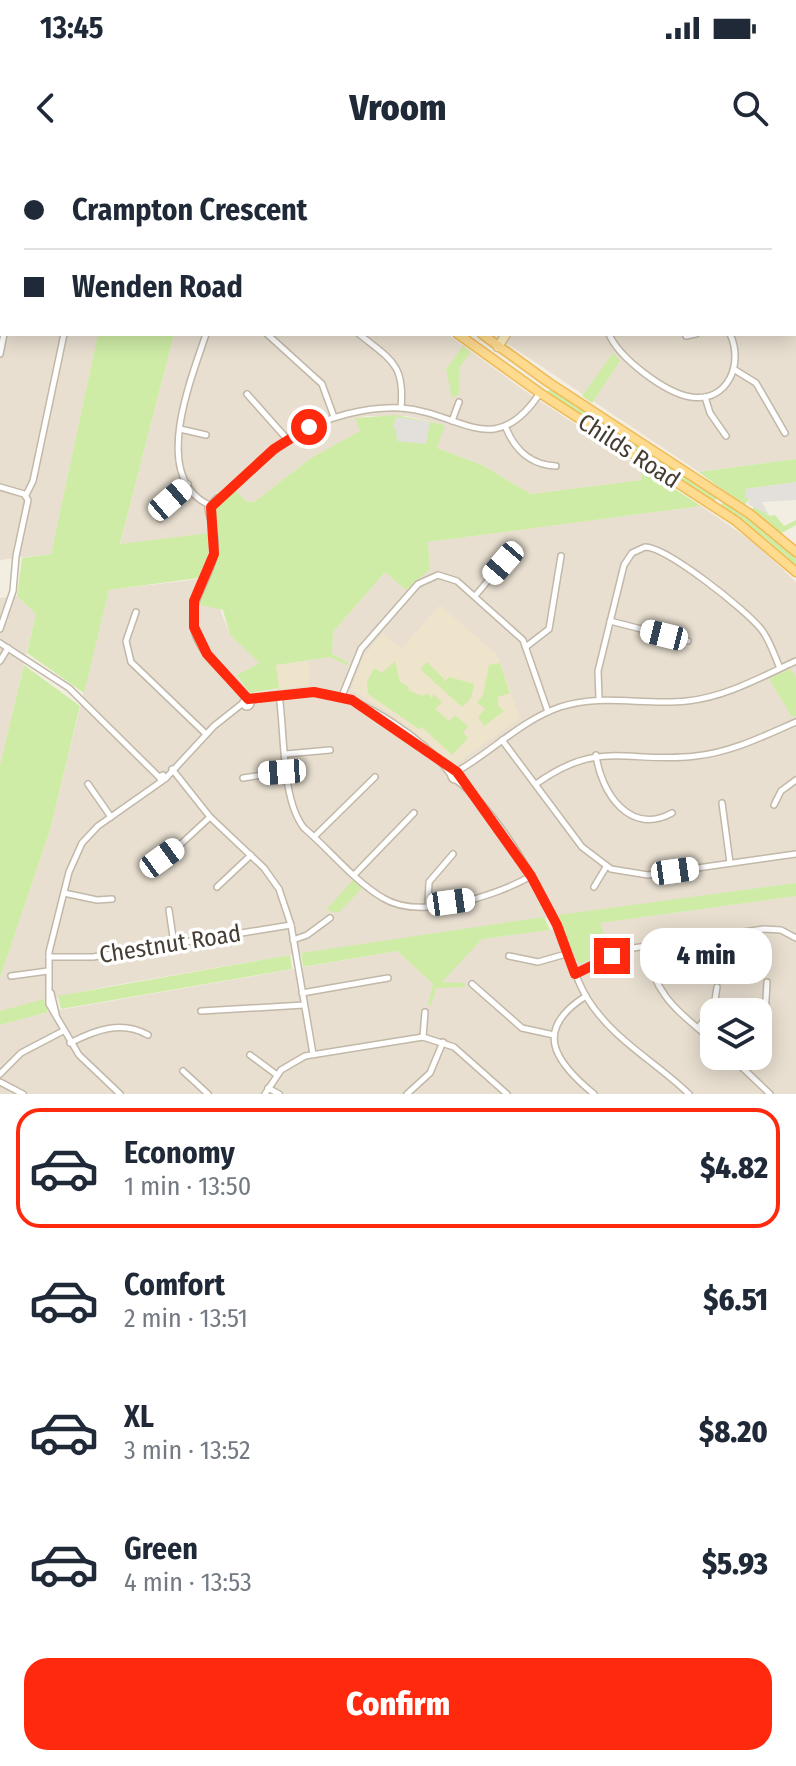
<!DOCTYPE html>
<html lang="en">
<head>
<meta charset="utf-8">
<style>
  body { margin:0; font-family:"Fira Sans Condensed",sans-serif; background:#f2f2f3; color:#1f2937; height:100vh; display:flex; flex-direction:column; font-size:30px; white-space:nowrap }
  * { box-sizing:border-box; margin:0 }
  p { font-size:26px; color:#747a83 }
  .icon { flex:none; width:44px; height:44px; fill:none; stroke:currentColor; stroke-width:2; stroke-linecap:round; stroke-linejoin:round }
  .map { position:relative; height:934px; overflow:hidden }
  .side { display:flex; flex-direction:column; background:#fff; flex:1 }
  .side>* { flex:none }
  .guide { position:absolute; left:0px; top:0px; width:796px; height:176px; box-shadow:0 4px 20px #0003; display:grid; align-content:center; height:176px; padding:0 24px; background:#fff }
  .fabs { position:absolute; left:700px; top:838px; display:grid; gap:16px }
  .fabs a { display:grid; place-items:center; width:72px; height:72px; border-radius:16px; background:#fff; box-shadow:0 4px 20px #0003; font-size:40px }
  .end { position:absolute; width:36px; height:36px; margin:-18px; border:10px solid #ff290e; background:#fff; box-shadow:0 0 0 4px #fff }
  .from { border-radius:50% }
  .bubble { position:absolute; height:56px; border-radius:24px; background:#fff; box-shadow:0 4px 20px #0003; font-size:26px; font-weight:800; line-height:56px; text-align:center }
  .car { position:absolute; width:24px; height:48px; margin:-24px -12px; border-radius:10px; box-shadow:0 0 6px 2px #0007; background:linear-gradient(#fff 24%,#345 0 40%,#fff 0 76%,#345 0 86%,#fff 0) }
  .guide b { display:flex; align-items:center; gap:28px; height:76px; font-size:30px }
  .guide b+b { border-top:2px solid #e0e1e3 }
  .guide i { width:20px; height:20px; background:#1f2937 }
  ul { padding:14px 0 0; list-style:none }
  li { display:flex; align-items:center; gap:24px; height:120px; margin:0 16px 12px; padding:0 8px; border:4px solid transparent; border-radius:24px }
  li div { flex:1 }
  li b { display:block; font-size:30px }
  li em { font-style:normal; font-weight:800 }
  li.on { border-color:#ff290e }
  li>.icon { width:72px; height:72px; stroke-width:1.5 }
  .primary-button { display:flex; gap:16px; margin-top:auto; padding:16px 24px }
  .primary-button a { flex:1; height:92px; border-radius:24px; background:#ff290e; color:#fff; font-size:32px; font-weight:800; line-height:92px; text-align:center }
  .status { display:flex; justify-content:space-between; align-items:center; height:56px; padding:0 40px; background:#fff; direction:ltr }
  .status svg { height:22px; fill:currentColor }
  header { display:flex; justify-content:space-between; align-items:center; height:104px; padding:0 24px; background:#fff; font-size:36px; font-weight:800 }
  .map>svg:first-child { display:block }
  .residential { fill:#e8dfd0; fill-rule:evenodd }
  .education { fill:#eee3cb }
  .green { fill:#cfeca6 }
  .parking { fill:#e3e0dc }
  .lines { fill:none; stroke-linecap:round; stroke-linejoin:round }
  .street-casing { stroke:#c2b8a7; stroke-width:8 }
  .secondary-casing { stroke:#dbc48f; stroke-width:11 }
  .primary-casing { stroke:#efbb55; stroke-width:11 }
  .street { stroke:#fff; stroke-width:5 }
  .secondary { stroke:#ffeec1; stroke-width:8 }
  .primary { stroke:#ffdb90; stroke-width:8 }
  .route { stroke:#ff290e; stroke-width:10 }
  .labels { text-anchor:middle; stroke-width:7; stroke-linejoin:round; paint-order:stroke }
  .street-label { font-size:24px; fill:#453d32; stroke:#fff }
</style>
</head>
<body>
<div class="status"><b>13:45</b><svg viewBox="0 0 49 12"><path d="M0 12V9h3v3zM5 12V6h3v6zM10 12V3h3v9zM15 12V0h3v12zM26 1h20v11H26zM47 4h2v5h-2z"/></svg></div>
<header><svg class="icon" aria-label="back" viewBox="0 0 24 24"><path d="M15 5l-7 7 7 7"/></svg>Vroom<svg class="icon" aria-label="search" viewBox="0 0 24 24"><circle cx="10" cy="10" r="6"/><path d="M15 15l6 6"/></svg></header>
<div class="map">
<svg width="796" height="934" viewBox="0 0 796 934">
  <rect width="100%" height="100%" fill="#f3eee2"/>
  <g class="residential">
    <polygon points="0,0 129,0 2,2 2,174 98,174 51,394 0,400"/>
    <polygon points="333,0 796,0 796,299 699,312 493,174 794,174 794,2"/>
    <polygon points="174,174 447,174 529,234 641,307 643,320 531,334 482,305 437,288 444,265 407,256 366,256 356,258 361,271 311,298 254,342 246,341 234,330 214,345 218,372 120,385"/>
    <polygon points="701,346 756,384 796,422 796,723 290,795 99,828 0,851 0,818 50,670 109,430 208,418 230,475 261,503 237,515 252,534 279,528 275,505 330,497 348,502 332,494 333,472 385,412 406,429 430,409 428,382"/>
    <polygon points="17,436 36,454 0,605 0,438"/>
    <path d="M 796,736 L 796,934 L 0,934 L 0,865 L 48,852 L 397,791 L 433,824 L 482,779 ZM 714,852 L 758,852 L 758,896 L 714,896 Z"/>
  </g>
  <g class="education">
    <polygon points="440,445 498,496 520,558 457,603 451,603 389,553 351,530 363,497 383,473 401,489"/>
    <polygon points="309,500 309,526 279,529 275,505"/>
  </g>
  <g class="green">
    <polygon points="98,174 174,174 120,384 209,373 208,395 198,418 109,430 84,533 27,493 36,454 17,436 22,398 51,394"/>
    <polygon points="463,186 471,192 459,208 459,234 452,238 446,209"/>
    <polygon points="613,193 620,201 592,243 582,236"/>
    <polygon points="554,229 716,335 716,340 711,341 549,236 547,231"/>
    <polygon points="396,255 445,265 437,288 482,305 531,334 642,320 641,307 701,346 428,382 430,409 406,430 385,412 333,472 332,494 348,502 347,505 330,497 276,505 279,528 250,533 237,515 260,503 230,475 223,450 196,444 218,390 212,348 235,330 246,341 254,342 311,298 360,271 355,258"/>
    <polygon points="796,299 796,322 746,329 750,338 744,346 699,312"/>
    <polygon points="723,341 730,343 796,395 796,409 721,346"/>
    <polygon points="755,345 770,356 775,355 784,366 796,360 796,365 780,374 751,351"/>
    <polygon points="395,501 400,522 409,527 408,530 423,536 428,533 432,539 433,534 442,542 435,549 449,561 455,555 468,566 463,573 468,578 452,595 422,567 419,569 368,534 367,522 374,508 382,513"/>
    <polygon points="427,502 445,520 441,525 449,517 474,524 471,538 462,547 420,509"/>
    <polygon points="500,503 510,533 498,537 498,546 504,551 484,566 478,557 485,549 477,542 483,535 489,505"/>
    <polygon points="24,505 80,546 50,670 0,818 0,605"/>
    <polygon points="790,509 796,517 796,556 792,557 769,519"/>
    <polygon points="353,720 362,728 338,753 326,750"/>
    <polygon points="796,723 796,736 600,763 610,789 581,804 576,800 558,755"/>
    <polygon points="544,757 550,770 482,779 442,822 464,823 465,827 436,828 431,846 428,844 433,824 397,791 303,807 301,793"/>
    <polygon points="290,795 292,809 61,849 58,836"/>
    <polygon points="44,839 48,852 0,865 0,851"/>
  </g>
  <g class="parking">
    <polygon points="396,257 430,262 426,284 397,281 396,269 393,268"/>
    <polygon points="796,322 796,340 762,342 769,355 748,344 750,338 746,338 745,329"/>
  </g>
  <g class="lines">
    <defs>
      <g id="street">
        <polyline points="25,0 27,2"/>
        <polyline points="640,0 641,2"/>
        <polyline points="712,0 713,2"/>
        <polyline points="96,2 96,0"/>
        <polyline points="387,2 404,0"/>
        <polyline points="794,40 796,43"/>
        <polyline points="0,73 2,73"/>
        <polyline points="0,134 2,133"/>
        <polyline points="794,165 796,167"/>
        <path d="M 206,174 C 191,220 150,317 209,345"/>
        <polyline points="267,174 322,224 334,257"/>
        <path d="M 359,174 C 391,200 405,204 401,248"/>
        <path d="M 609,174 C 619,198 665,233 691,237 C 728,243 744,203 730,174"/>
        <polyline points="686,176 696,174"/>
        <polyline points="0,194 4,174"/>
        <polyline points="735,210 756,223 785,273"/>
        <polyline points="247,234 287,279"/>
        <polyline points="705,237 710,253 726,276"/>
        <polyline points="452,261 459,242"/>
        <path d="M 506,268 C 515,290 531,305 556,306"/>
        <polyline points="180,269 206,275"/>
        <polyline points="0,327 24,334 28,340 16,396 13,431 0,469"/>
        <polyline points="26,335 33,321 64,174"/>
        <path d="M 217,338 L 208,348 C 211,365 218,378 214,396 C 207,428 181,449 199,483 C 210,504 233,520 248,539"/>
        <path d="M 212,345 C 254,309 291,267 347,254 C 363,250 385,247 401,248 C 461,252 494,302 540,233"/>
        <polyline points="160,359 165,345 188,324"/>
        <polyline points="475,436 503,403"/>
        <polyline points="136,452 126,481 131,502 206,574"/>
        <polyline points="610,461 688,481"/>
        <polyline points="0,483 69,528 159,617"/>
        <polyline points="527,486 549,469 561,396"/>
        <polyline points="0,501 8,488"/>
        <path d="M 279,535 C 285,573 281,639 304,668 C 330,690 354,721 383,738 C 420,761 496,736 531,716"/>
        <polyline points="342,536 361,489 418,424 438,415 457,421 523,480 548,552"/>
        <circle cx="247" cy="543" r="4"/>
        <path d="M 599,539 L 598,511 L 624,405 L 632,393 L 645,387 C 667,387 746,450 761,469 C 770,480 774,495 780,508"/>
        <path d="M 249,540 C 274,538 298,530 323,533 C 363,537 428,582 451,615"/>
        <polyline points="502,580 582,687 611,709 648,715 796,694"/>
        <polyline points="286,594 330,590"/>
        <path d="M 596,595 C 601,633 630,676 672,653"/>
        <polyline points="172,609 210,657 264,708 279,729 291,765 313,894"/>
        <circle cx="455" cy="616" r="4"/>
        <path d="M 456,612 C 492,592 520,561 560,547 C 603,533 644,546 687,541 C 726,537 761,517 796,501"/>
        <polygon points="163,615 165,619 161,621 159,617"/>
        <polyline points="166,618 214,566 243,543"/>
        <polyline points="243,618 288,611"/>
        <path d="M 456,620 C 496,649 536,720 557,765 C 568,789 573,815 587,838 C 613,880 655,901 689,934"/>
        <polyline points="88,624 111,657"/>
        <path d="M 536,624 C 600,578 628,604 696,596 C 732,592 764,576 796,562"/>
        <polyline points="722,643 730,703"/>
        <polyline points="774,645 781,631 796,620"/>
        <polyline points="314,677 375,617"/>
        <polyline points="149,702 182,683 210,657"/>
        <polyline points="355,714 414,653"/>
        <polyline points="217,727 251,695"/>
        <polyline points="594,727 606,707"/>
        <polyline points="64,733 97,740 112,739"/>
        <polyline points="428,746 429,722 453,694"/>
        <polyline points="169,750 174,784"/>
        <polyline points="293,780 307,775 330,758"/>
        <path d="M 646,786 C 654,836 677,850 714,882"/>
        <polyline points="509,796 538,802 566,794"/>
        <polyline points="49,797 93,797 291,765"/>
        <polyline points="575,814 633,788 764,769 781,770 796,778"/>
        <polyline points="11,816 48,811"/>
        <polyline points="472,824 522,868 554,875"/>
        <polyline points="51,833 56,854"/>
        <polyline points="302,833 388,818"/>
        <path d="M 586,836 C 532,870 555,902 594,934"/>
        <polyline points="201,851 304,845"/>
        <polyline points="698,868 714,847 717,827"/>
        <polyline points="423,877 425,852"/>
        <path d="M 70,883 C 95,870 122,860 148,875"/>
        <polyline points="758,891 764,874 767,822"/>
        <polyline points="250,895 277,915"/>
        <polyline points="730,896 770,934"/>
        <polyline points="743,908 754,896"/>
        <polyline points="183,911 208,934"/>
        <polyline points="0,914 21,893 63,871"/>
        <polyline points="0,922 23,934"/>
        <polyline points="268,928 279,934"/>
        <polyline points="120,934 79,895 49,844 49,792 69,712 82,683 98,666 162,621"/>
        <polyline points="265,934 281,910 305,896 423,877 454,887 507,934"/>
        <polyline points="407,934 430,913 443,882"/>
      </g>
      <g id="secondary">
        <polyline points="559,0 559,2"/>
        <polyline points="498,187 506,174"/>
      </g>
      <g id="primary">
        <polyline points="260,0 261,2"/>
        <polyline points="282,0 284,2"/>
        <polyline points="458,174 540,233 736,361 796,412"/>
        <polyline points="482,174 548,222 750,354 796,392"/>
      </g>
    </defs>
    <use href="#street" class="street-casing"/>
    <use href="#secondary" class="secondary-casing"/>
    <use href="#primary" class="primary-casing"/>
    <use href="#street" class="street"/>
    <use href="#secondary" class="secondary"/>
    <use href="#primary" class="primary"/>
  </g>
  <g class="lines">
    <polyline class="route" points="309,267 274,289 211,347 214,394 194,441 194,467 207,494 248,539 314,532 352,540 457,612 531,716 557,765 575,814 612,796"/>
  </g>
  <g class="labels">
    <g class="street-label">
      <text transform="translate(629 291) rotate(33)" y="8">Childs Road</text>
      <text transform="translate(170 784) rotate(-9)" y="8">Chestnut Road</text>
    </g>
  </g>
</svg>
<div class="fabs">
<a><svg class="icon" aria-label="layers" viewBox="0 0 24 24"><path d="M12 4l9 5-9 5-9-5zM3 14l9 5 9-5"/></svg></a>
</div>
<i class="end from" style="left:309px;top:267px"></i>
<i class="end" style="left:612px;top:796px"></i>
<div class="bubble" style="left:640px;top:768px;width:132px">4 min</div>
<i class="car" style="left:170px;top:340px;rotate:49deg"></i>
<i class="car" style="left:503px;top:403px;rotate:221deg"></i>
<i class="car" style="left:664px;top:475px;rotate:284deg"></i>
<i class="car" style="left:282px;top:612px;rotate:266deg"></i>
<i class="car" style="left:162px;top:698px;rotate:54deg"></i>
<i class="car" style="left:675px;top:711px;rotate:82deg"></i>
<i class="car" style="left:451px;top:742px;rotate:82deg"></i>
<div class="guide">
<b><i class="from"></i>Crampton Crescent</b>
<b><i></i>Wenden Road</b>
</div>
</div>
<section class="side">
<ul>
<li class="on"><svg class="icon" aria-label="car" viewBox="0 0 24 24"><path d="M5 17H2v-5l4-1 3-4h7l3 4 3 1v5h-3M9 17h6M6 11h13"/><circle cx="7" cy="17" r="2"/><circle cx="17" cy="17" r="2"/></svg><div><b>Economy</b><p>1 min · 13:50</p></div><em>$4.82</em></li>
<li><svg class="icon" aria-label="car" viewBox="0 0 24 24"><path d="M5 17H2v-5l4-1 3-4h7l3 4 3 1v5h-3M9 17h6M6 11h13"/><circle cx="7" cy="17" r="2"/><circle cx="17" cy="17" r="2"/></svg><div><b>Comfort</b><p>2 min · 13:51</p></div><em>$6.51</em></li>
<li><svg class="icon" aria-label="car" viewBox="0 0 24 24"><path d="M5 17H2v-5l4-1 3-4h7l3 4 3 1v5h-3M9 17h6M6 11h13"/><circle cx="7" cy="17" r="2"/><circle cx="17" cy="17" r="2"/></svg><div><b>XL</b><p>3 min · 13:52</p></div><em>$8.20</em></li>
<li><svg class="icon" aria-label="car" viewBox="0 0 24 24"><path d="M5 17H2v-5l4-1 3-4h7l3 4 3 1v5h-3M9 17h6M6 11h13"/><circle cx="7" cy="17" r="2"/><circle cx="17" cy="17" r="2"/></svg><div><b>Green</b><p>4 min · 13:53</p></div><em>$5.93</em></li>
</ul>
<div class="primary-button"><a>Confirm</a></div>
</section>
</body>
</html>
